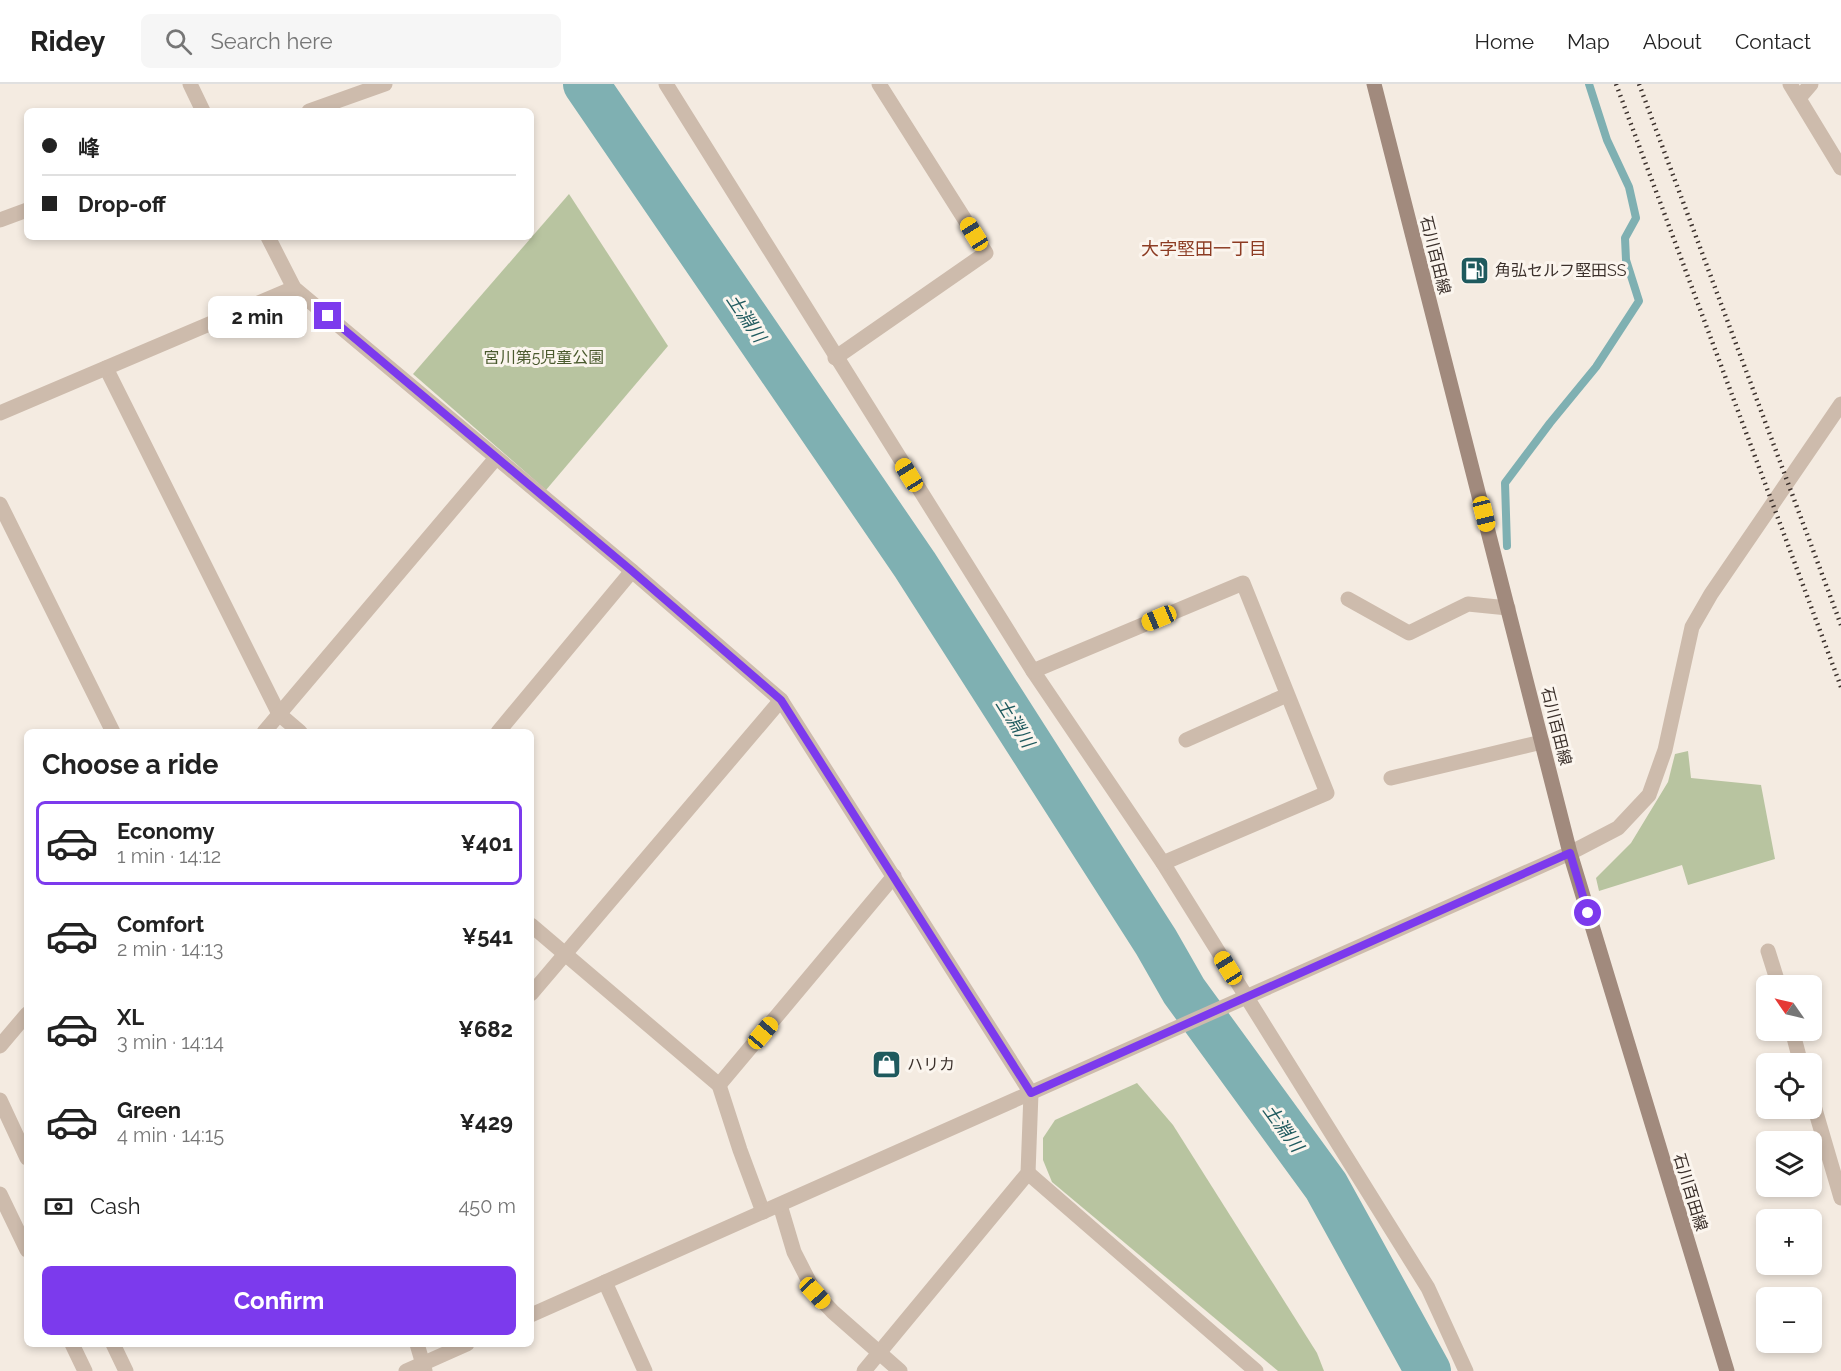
<!DOCTYPE html>
<html lang="en">
<head>
<meta charset="utf-8">
<style>
  body { margin:0; font-family:Raleway,"Noto Sans JP",sans-serif; background:#f6f6f6; color:#222; height:100vh; display:flex; flex-direction:column; font-size:22px; white-space:nowrap }
  * { box-sizing:border-box; margin:0 }
  p { font-size:20px; color:#767676 }
  .icon { flex:none; width:33px; height:33px; fill:none; stroke:currentColor; stroke-width:2; stroke-linecap:round; stroke-linejoin:round }
  .map { position:relative; flex:1; overflow:hidden }
  .sheet { position:absolute; left:24px; top:645px; width:510px; height:618px; display:flex; flex-direction:column; background:#fff; border-radius:9px; box-shadow:0 3px 9px #0003 }
  .sheet>* { flex:none }
  .hud { position:absolute; left:24px; top:24px; width:510px; height:132px; border-radius:9px; box-shadow:0 3px 9px #0003; display:grid; align-content:center; height:132px; padding:0 18px; background:#fff }
  .needle { width:39px; rotate:304deg }
  .buttons { position:absolute; left:1756px; top:891px; display:grid; gap:12px }
  .buttons a { display:grid; place-items:center; width:66px; height:66px; border-radius:9px; background:#fff; box-shadow:0 3px 9px #0003; font-size:30px }
  .end { position:absolute; width:27px; height:27px; margin:-14px; border:8px solid #7c3aed; background:#fff; box-shadow:0 0 0 3px #fff }
  .from { border-radius:50% }
  .bubble { position:absolute; height:42px; border-radius:9px; background:#fff; box-shadow:0 3px 9px #0003; font-size:20px; font-weight:700; line-height:42px; text-align:center }
  .car { position:absolute; width:18px; height:36px; margin:-18px -9px; border-radius:8px; box-shadow:0 0 4px 2px #0007; background:linear-gradient(#f5c518 24%,#345 0 40%,#f5c518 0 76%,#345 0 86%,#f5c518 0) }
  .hud b { display:flex; align-items:center; gap:21px; height:57px; font-size:22px }
  .hud b+b { border-top:2px solid #e0e0e0 }
  .hud i { width:15px; height:15px; background:#222 }
  ul { padding:0; list-style:none }
  li { display:flex; align-items:center; gap:18px; height:84px; margin:0 12px 9px; padding:0 6px; border:3px solid transparent; border-radius:9px }
  li div { flex:1 }
  li b { display:block; font-size:22px }
  li em { font-style:normal; font-weight:700 }
  li.on { border-color:#7c3aed }
  li>.icon { width:54px; height:54px; stroke-width:1.5 }
  h2 { padding:0 18px; font-size:27px; line-height:72px }
  .pay { display:flex; align-items:center; gap:15px; height:66px; padding:0 18px; font-size:22px }
  .pay p { margin-inline-start:auto }
  .action { display:flex; gap:12px; margin-top:auto; padding:12px 18px }
  .action a { flex:1; height:69px; border-radius:9px; background:#7c3aed; color:#fff; font-size:24px; font-weight:700; line-height:69px; text-align:center }
  header { display:flex; align-items:center; gap:36px; box-sizing:border-box; height:84px; padding:0 30px; background:#fff; border-bottom:2px solid #e0e0e0 }
  header strong { font-size:28px }
  nav { display:flex; gap:33px; margin-inline-start:auto; font-size:21px }
  .search { width:420px; height:54px; background:#f6f6f6; display:flex; align-items:center; gap:15px; box-sizing:border-box; padding:0 21px; border-radius:9px; color:#767676; font-size:22px }
  .map>svg:first-child { display:block }
  .green { fill:#b8c4a0 }
  .lines { fill:none; stroke-linecap:round; stroke-linejoin:round }
  .stream { stroke:#7fb0b2; stroke-width:8 }
  .river { stroke:#7fb0b2; stroke-width:46 }
  .minor { stroke:#cdbbac; stroke-width:15 }
  .tertiary { stroke:#cdbbac; stroke-width:15 }
  .secondary { stroke:#a18a7d; stroke-width:15 }
  .rail { stroke:#3b302b; stroke-width:4.5; stroke-dasharray:1.5 4.5; stroke-linecap:butt }
  .route { stroke:#7c3aed; stroke-width:8 }
  .labels { text-anchor:middle; stroke-width:6; stroke-linejoin:round; paint-order:stroke }
  .street-label { font-size:16px; fill:#3b302b; stroke:#fbf5ee }
  .poi-label { font-size:16px; fill:#3b302b; stroke:#fbf5ee; text-anchor:start }
  .park-label { font-size:16px; fill:#4a5a2e; stroke:#fbf5ee }
  .neighbourhood-label { font-size:18px; fill:#8c3b22; stroke:#fbf5ee }
  .water-label { font-size:18px; font-style:italic; fill:#1f5a5e; stroke:#fbf5ee }
</style>
</head>
<body>
<header>
<strong>Ridey</strong>
<div class="search"><svg class="icon" aria-label="search" viewBox="0 0 24 24"><circle cx="10" cy="10" r="6"/><path d="M15 15l6 6"/></svg>Search here</div>
<nav><a>Home</a><a>Map</a><a>About</a><a>Contact</a></nav>
</header>
<div class="map">
<svg width="1841" height="1287" viewBox="0 0 1841 1287">
  <rect width="100%" height="100%" fill="#f4ebe1"/>
  <g class="green">
    <polygon points="569,110 668,262 546,406 413,290"/>
    <polygon points="1688,667 1691,694 1761,701 1775,775 1688,801 1682,781 1599,807 1596,794 1631,759 1668,698 1675,670"/>
    <polygon points="1137,999 1173,1041 1317,1269 1324,1287 1278,1287 1052,1098 1043,1076 1043,1054 1055,1036"/>
  </g>
  <g class="lines">
    <polyline class="stream" points="1507,462 1505,399 1550,339 1596,283 1639,217 1626,176 1625,154 1636,134 1629,103 1607,56 1589,0"/>
    <polyline class="river" points="586,0 915,481 1156,858 1184,907 1326,1102 1428,1287"/>
    <g class="minor">
      <polyline points="190,0 203,27"/>
      <polyline points="666,0 1033,587 1163,779 1428,1204 1466,1287"/>
      <polyline points="1790,0 1841,84"/>
      <polyline points="1799,14 1811,0"/>
      <polyline points="268,153 294,204 632,487 781,616 1031,1009 1028,1089 864,1287"/>
      <polyline points="835,274 986,169 879,0"/>
      <polyline points="106,284 279,630 300,648"/>
      <polyline points="0,329 294,204"/>
      <polyline points="0,420 113,648"/>
      <polyline points="1348,515 1409,549 1468,520 1508,524"/>
      <polyline points="1033,587 1243,499 1327,709 1163,779"/>
      <polyline points="264,648 496,374"/>
      <polyline points="498,648 632,487"/>
      <polyline points="1186,656 1287,611"/>
      <polyline points="1391,694 1542,658"/>
      <polyline points="1570,769 1618,744 1649,711 1665,666 1692,543 1711,510 1841,320"/>
      <polyline points="531,841 719,1001 740,1066 763,1128"/>
      <polyline points="1768,867 1779,902"/>
      <polyline points="531,910 781,616"/>
      <polyline points="1792,946 1801,980"/>
      <polyline points="0,962 27,930"/>
      <polyline points="719,1001 894,792"/>
      <polyline points="1812,1015 1841,1114"/>
      <polyline points="1028,1089 1256,1287"/>
      <polyline points="780,1121 794,1168 815,1209 833,1228 900,1287"/>
      <polyline points="605,1198 645,1287"/>
      <polyline points="417,1260 425,1287"/>
    </g>
    <g class="tertiary">
      <polyline points="309,27 385,0"/>
      <polyline points="0,136 27,126"/>
      <polyline points="0,1016 27,1074"/>
      <polyline points="0,1110 27,1166"/>
      <polyline points="531,1231 1570,769"/>
      <polyline points="72,1260 85,1287"/>
      <polyline points="113,1260 126,1287"/>
      <polyline points="406,1287 467,1260"/>
    </g>
    <polyline class="secondary" points="1374,0 1570,769 1727,1287"/>
    <g class="rail">
      <polyline points="1616,0 1841,603"/>
      <polyline points="1639,0 1841,541"/>
    </g>
  </g>
  <g class="lines">
    <polyline class="route" points="328,232 632,487 781,616 1031,1009 1570,769 1588,829"/>
  </g>
  <defs>
    <symbol id="fuel-square" viewBox="-11 -11 22 22"><rect x="-9" y="-9" width="18" height="18" rx="4" fill="#1f5a5e" stroke="#fbf5ee"/><path d="M-5.5-6h7V0h2V4h1.3V-2.5L3-4.5l.8-.8L6-3V5H2.5V1h-1V6h-7ZM-4.2-4.7v3.2H.2V-4.7Z" fill="#fff"/></symbol>
    <symbol id="shop-square" viewBox="-11 -11 22 22"><rect x="-9" y="-9" width="18" height="18" rx="4" fill="#1f5a5e" stroke="#fbf5ee"/><path d="M-5-2.5h2.3a2.7 3.5 0 0 1 5.4 0H5L5.5 6h-11ZM-1.5-2.5h3a1.5 2.3 0 0 0-3 0Z" fill="#fff"/></symbol>
  </defs>
  <g fill-rule="evenodd">
    <use href="#fuel-square" x="1458" y="170" width="33" height="33"/>
    <use href="#shop-square" x="870" y="964" width="33" height="33"/>
  </g>
  <g class="labels">
    <g class="street-label">
      <text transform="translate(1436 171) rotate(76)" y="6">石川百田線</text>
      <text transform="translate(1557 642) rotate(76)" y="6">石川百田線</text>
      <text transform="translate(1691 1108) rotate(73)" y="6">石川百田線</text>
    </g>
    <g class="poi-label">
      <text x="1495" y="192">角弘セルフ堅田SS</text>
      <text x="907" y="986">ハリカ</text>
    </g>
    <g class="park-label">
      <text x="544" y="279">宮川第5児童公園</text>
    </g>
    <g class="neighbourhood-label">
      <text x="1204" y="171">大字堅田一丁目</text>
    </g>
    <g class="water-label">
      <text transform="translate(746 234) rotate(56)" y="6">土淵川</text>
      <text transform="translate(1015 639) rotate(58)" y="6">土淵川</text>
      <text transform="translate(1283 1044) rotate(54)" y="6">土淵川</text>
    </g>
  </g>
</svg>
<div class="buttons">
<a><svg class="needle" viewBox="-14 -14 28 28"><path d="M0-13l5 13h-10z" fill="#e53935"/><path d="M0 13l5-13h-10z" fill="#767676"/></svg></a>
<a><svg class="icon" aria-label="locate" viewBox="0 0 24 24"><circle cx="12" cy="12" r="6"/><path d="M12 2v4M12 18v4M2 12h4M18 12h4"/></svg></a>
<a><svg class="icon" aria-label="layers" viewBox="0 0 24 24"><path d="M12 4l9 5-9 5-9-5zM3 14l9 5 9-5"/></svg></a>
<a>+</a>
<a>−</a>
</div>
<i class="end from" style="left:1588px;top:829px"></i>
<i class="end" style="left:328px;top:232px"></i>
<div class="bubble" style="left:208px;top:212px;width:99px">2 min</div>
<i class="car" style="left:974px;top:150px;rotate:328deg"></i>
<i class="car" style="left:909px;top:391px;rotate:328deg"></i>
<i class="car" style="left:1484px;top:430px;rotate:166deg"></i>
<i class="car" style="left:1159px;top:534px;rotate:247deg"></i>
<i class="car" style="left:1228px;top:884px;rotate:328deg"></i>
<i class="car" style="left:763px;top:949px;rotate:40deg"></i>
<i class="car" style="left:815px;top:1209px;rotate:137deg"></i>
<div class="hud">
<b><i class="from"></i>峰</b>
<b><i></i>Drop-off</b>
</div>
<section class="sheet">
<h2>Choose a ride</h2>
<ul>
<li class="on"><svg class="icon" aria-label="car" viewBox="0 0 24 24"><path d="M5 17H2v-5l4-1 3-4h7l3 4 3 1v5h-3M9 17h6M6 11h13"/><circle cx="7" cy="17" r="2"/><circle cx="17" cy="17" r="2"/></svg><div><b>Economy</b><p>1 min · 14:12</p></div><em>¥401</em></li>
<li><svg class="icon" aria-label="car" viewBox="0 0 24 24"><path d="M5 17H2v-5l4-1 3-4h7l3 4 3 1v5h-3M9 17h6M6 11h13"/><circle cx="7" cy="17" r="2"/><circle cx="17" cy="17" r="2"/></svg><div><b>Comfort</b><p>2 min · 14:13</p></div><em>¥541</em></li>
<li><svg class="icon" aria-label="car" viewBox="0 0 24 24"><path d="M5 17H2v-5l4-1 3-4h7l3 4 3 1v5h-3M9 17h6M6 11h13"/><circle cx="7" cy="17" r="2"/><circle cx="17" cy="17" r="2"/></svg><div><b>XL</b><p>3 min · 14:14</p></div><em>¥682</em></li>
<li><svg class="icon" aria-label="car" viewBox="0 0 24 24"><path d="M5 17H2v-5l4-1 3-4h7l3 4 3 1v5h-3M9 17h6M6 11h13"/><circle cx="7" cy="17" r="2"/><circle cx="17" cy="17" r="2"/></svg><div><b>Green</b><p>4 min · 14:15</p></div><em>¥429</em></li>
</ul>
<div class="pay"><svg class="icon" aria-label="cash" viewBox="0 0 24 24"><path d="M3 7h18v10H3z"/><circle cx="12" cy="12" r="2"/></svg>Cash<p>450 m</p></div>
<div class="action"><a>Confirm</a></div>
</section>
</div>
</body>
</html>
